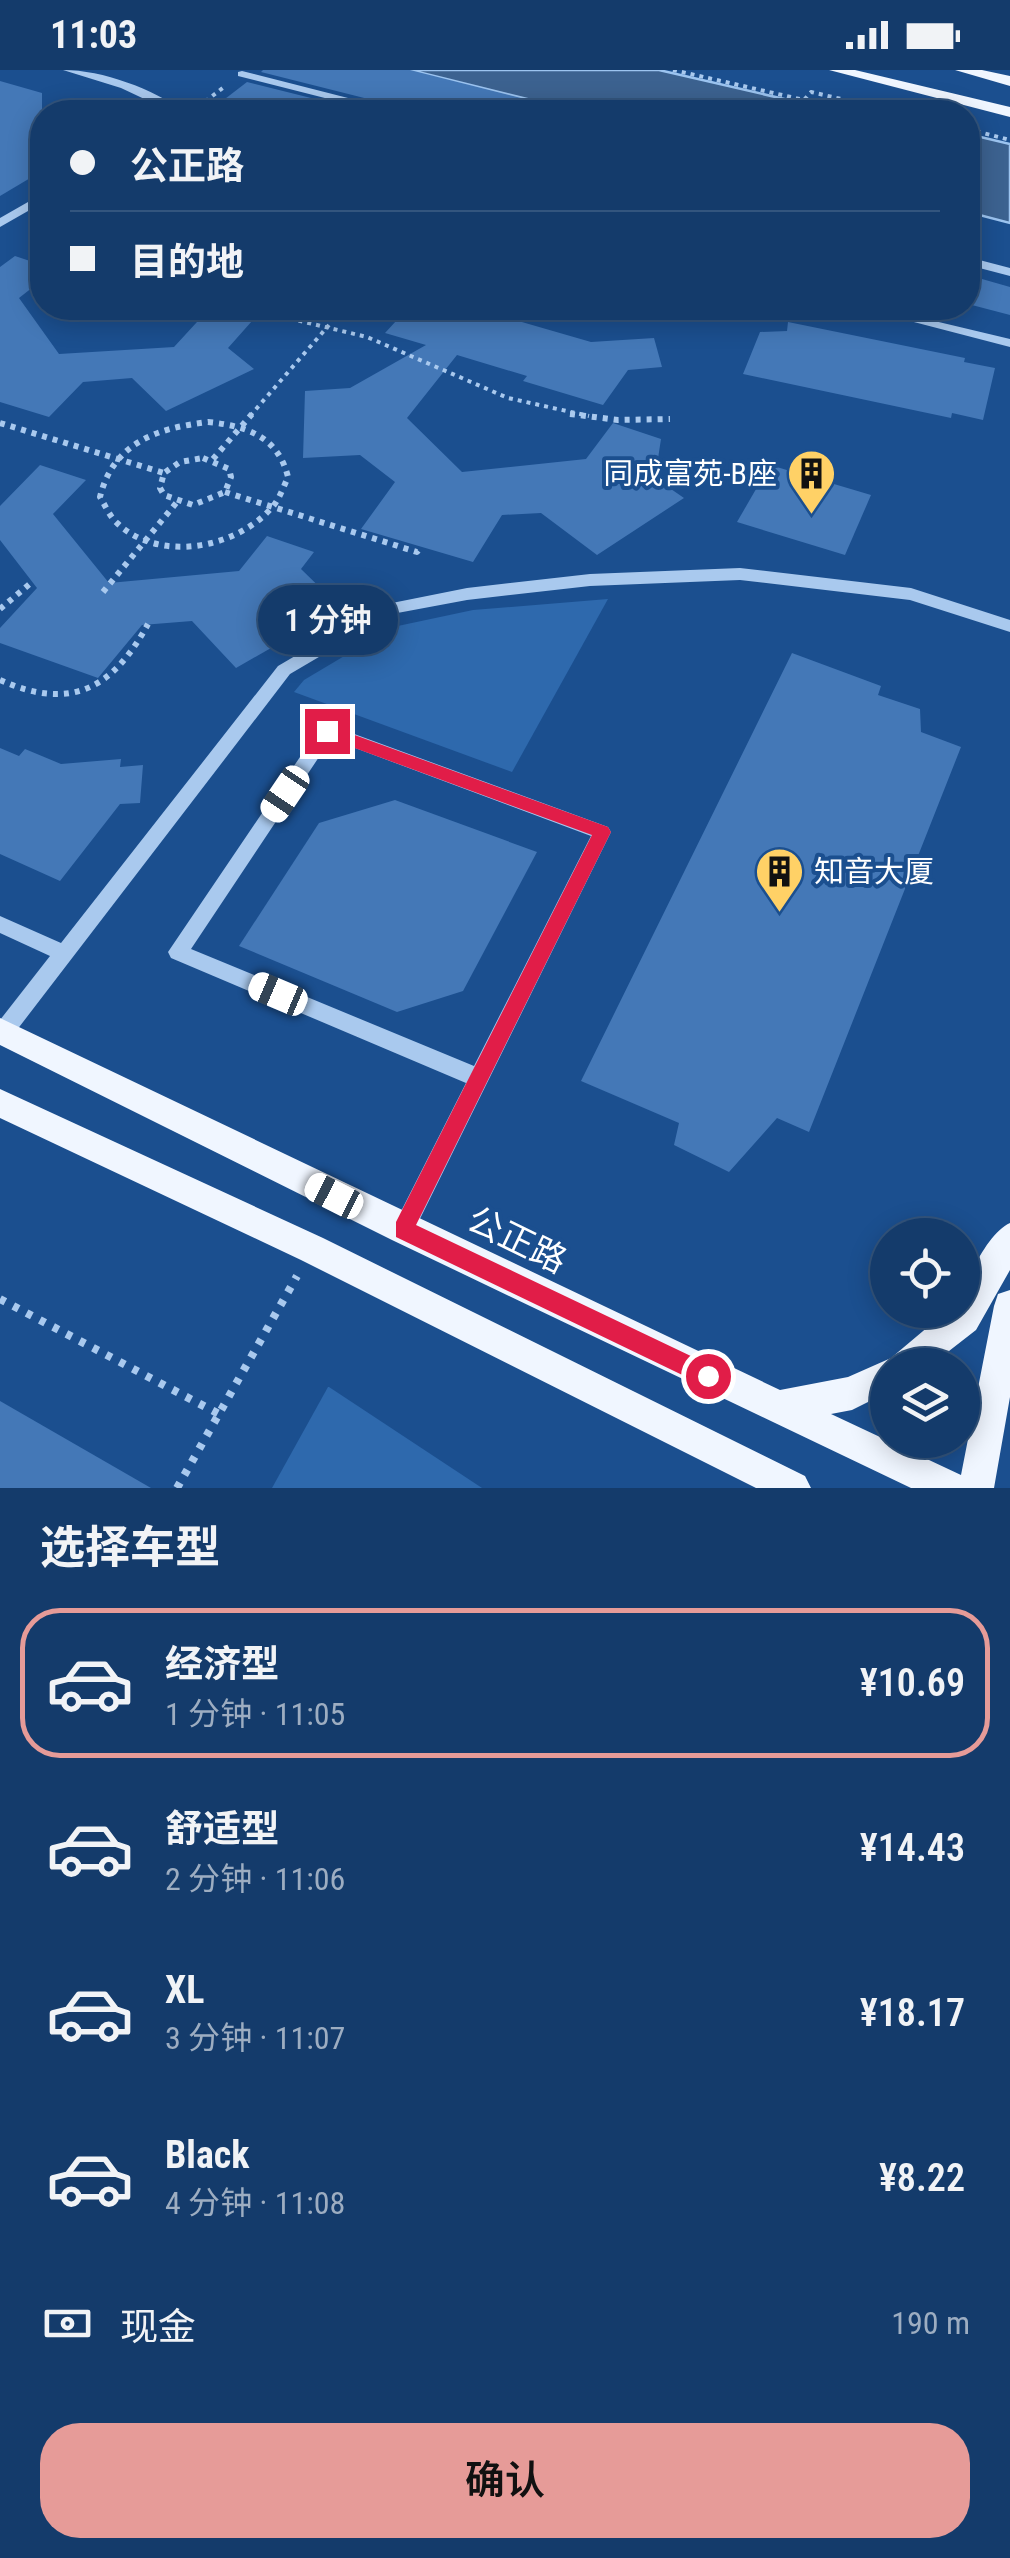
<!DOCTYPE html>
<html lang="zh">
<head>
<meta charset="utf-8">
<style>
  body { margin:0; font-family:"Roboto Condensed","Noto Sans SC",sans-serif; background:#214673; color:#f1f3f6; height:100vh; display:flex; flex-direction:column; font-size:38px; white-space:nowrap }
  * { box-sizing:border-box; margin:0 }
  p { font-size:32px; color:#9dadc1 }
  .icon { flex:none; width:55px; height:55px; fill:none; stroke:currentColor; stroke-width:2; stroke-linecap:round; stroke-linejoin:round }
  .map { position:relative; height:1418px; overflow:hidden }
  .side { display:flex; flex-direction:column; background:#143b6b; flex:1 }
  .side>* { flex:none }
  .guide { position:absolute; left:30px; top:30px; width:950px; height:220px; border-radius:40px; box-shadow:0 5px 25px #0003,0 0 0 2px #33557e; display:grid; align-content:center; height:220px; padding:0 40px; background:#143b6b }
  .buttons { position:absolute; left:870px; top:1148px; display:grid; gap:20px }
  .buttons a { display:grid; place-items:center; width:110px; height:110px; border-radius:50%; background:#143b6b; box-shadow:0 5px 25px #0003,0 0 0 2px #33557e; font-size:50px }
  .end { position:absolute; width:45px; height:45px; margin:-22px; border:12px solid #e11d48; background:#fff; box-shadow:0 0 0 5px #fff }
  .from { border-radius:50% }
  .bubble { position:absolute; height:70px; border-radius:35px; background:#143b6b; box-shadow:0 5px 25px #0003,0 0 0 2px #33557e; font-size:32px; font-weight:600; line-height:70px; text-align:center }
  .car { position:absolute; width:30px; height:60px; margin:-30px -15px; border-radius:12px; box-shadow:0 0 8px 2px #0007; background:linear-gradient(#fff 24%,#345 0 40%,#fff 0 76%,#345 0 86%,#fff 0) }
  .guide b { display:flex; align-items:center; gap:35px; height:95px; font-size:38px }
  .guide b+b { border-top:2px solid #33557e }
  .guide i { width:25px; height:25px; background:#f1f3f6 }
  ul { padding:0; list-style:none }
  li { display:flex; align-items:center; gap:30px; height:150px; margin:0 20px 15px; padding:0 20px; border:5px solid transparent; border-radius:40px }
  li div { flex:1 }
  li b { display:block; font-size:38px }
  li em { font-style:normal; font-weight:600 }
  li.active { border-color:#e69b98 }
  li>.icon { width:90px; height:90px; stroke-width:1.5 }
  h2 { padding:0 40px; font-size:45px; line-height:120px }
  .pay { display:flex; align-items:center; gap:25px; height:110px; padding:0 40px; font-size:38px }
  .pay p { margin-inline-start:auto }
  .cta { display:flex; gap:20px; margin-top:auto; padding:20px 40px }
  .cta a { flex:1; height:115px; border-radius:40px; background:#e69b98; color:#111; font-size:40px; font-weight:600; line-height:115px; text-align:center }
  .status { display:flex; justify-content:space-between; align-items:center; height:70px; padding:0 50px; background:#143b6b; direction:ltr }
  .status svg { height:28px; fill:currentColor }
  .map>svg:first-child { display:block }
  .green { fill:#2e69ad }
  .water { fill:#3c6290; stroke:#9cc4f0; stroke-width:2.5 }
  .building { fill:#4478b7 }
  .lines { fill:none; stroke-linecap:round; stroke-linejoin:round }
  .path-far2 { stroke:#a9c9ee; stroke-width:4; stroke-dasharray:4 5; stroke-linecap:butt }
  .path-far1 { stroke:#a9c9ee; stroke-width:6; stroke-dasharray:5 6; stroke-linecap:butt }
  .path { stroke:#a9c9ee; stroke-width:8; stroke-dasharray:6 9; stroke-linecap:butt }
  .minor { fill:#a9c9ee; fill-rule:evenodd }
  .major { fill:#f0f6ff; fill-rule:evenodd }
  .route { fill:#e11d48 }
  .labels { text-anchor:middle; stroke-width:8; stroke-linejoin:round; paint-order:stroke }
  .poi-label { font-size:30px; fill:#fff; stroke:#1b4f8f; text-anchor:end }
  .near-street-label { font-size:35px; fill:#fff; stroke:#1b4f8f }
</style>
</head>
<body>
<div class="status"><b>11:03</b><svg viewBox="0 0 49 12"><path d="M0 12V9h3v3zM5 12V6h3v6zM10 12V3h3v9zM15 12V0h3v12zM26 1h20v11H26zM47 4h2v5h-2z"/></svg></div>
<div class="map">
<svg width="1010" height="1418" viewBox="0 0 1010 1418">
  <rect width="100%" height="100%" fill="#1b4f8f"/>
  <g class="green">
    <polygon points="608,529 512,702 294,622 304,610 393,557 473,540"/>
    <polygon points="328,1317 329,1317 482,1418 272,1418"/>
  </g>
  <g class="water">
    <polygon points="410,0 659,0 810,35 826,36 831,30 880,42 580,42"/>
    <polygon points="968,64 1010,74 1010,153 968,142"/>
  </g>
  <g class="building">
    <polygon points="263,0 410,0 537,32 536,42 400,42 396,36 261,2"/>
    <polygon points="0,11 42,23 42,101 0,126"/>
    <polygon points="247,12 367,42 208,42"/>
    <polygon points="15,186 42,195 42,210 19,228 59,284 174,277 208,240 252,251 228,278 254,299 166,341 132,308 83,312 49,347 0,332 0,197"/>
    <polygon points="968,205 1010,217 1010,245 968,234"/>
    <polygon points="408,238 471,238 486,242 494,238 491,243 591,272 654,268 662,297 628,300 603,335 523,311 527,306 457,285 407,348 462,402 586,389 613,353 661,369 655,408 684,428 597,485 541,443 502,445 473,492 361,459 395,412 360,385 303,388 305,321 350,318 426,275 385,263"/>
    <polygon points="788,252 965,288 964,292 995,298 983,350 952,343 951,348 743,304 760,262 787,261"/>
    <polygon points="40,395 86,410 53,444 109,513 239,501 267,466 314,482 301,499 341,538 236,598 192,551 142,555 98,608 0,573 0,558 37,518 0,470 0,436"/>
    <polygon points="770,395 871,425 845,485 737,452"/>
    <polygon points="792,583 881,616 878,625 920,639 921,662 961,677 809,1062 777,1048 729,1102 674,1075 679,1053 581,1011"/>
    <polygon points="0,678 19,686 25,679 61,694 121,689 120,697 143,695 140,733 120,734 60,811 0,784"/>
    <polygon points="395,730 537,782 463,921 397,942 239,876 319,753"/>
    <polygon points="0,1331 151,1418 0,1418"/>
  </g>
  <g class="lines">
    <g class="path-far2">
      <polyline points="673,0 804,30 811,22 897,42"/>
      <polyline points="198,37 224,17"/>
      <polyline points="968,59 1010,70"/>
      <polyline points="34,174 42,180"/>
      <polyline points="246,238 367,267 508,328 589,346"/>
      <polyline points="250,346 329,255"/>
    </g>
    <g class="path-far1">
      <polyline points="570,344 618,350 670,349"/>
      <path d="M 208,352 C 246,356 278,366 288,407 C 284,416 280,427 274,435 C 239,478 160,494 117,453 C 110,447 105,435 100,427 C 113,373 157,358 208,352 Z"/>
      <polyline points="0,353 164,403"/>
      <polygon points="203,388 229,399 231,407 225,422 193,435 164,425 160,418 164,403 180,392"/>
      <polyline points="213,389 252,344"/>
      <polyline points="225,422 417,482 421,477"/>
      <polyline points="103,522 177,432"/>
      <polyline points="0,539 32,512"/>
      <path d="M 0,610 C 72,642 113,618 148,554"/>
    </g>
    <g class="path">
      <polyline points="0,1229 219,1344"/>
      <polyline points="177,1418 297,1206"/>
    </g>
    <g class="minor">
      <path d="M 63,0 C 103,0 153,19 185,42 L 172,42 L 121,18 Z"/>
      <polygon points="242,1 395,40 396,42 380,42 238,6 238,2"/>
      <polygon points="42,124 42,133 0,157 0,148"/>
      <polygon points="968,187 1010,198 1010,206 968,195"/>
      <polygon points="860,238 880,238 1010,269 1010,277"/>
      <polygon points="740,498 911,518 1010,550 1010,562 910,530 740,510 590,516 467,530 392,544 290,604 10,969 0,970 0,950 50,886 0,863 0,846 61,873 278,596 382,535 467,518 590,504"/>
      <path d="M 327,654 L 608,757 L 611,762 L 411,1167 L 403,1170 L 395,1167 L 392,1159 L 466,1013 L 171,888 L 168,882 L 321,656 ZM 331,669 L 591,766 L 474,996 L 191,879 Z"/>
    </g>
    <g class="major">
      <polygon points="829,0 855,0 1010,37 1010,47"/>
      <polygon points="955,0 982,0 1010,6 1010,16"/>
      <path d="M 0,948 L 780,1320 L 848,1307 L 891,1288 L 948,1240 L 962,1240 C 962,1215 987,1163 1010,1153 L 1010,1200 L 976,1260 L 931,1295 L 888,1295 L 888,1322 L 852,1340 L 831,1344 L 961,1405 L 994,1236 L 998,1224 L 1010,1220 L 1010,1327 L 994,1418 L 911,1418 L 392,1170 L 0,975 Z"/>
      <polygon points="0,1019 323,1168 805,1406 811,1418 756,1418 301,1190 0,1048"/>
    </g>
  </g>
  <polygon class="route" points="327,655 608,757 611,762 416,1155 716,1298 719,1306 716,1314 708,1317 701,1314 396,1167 396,1152 592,765 322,666 322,657"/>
  <defs>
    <symbol id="building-pin" viewBox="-11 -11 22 30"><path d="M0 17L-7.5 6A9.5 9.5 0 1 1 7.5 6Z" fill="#ffd166" stroke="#1b4f8f"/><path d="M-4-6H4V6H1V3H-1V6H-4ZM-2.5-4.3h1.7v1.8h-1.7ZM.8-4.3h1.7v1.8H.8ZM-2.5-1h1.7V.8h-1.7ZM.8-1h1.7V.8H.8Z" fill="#111"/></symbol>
  </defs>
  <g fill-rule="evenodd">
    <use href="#building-pin" x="784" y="376" width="55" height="75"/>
    <use href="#building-pin" x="752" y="774" width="55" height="75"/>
  </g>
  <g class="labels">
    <g class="poi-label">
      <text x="777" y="414">同成富苑-B座</text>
      <text x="814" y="812" text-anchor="start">知音大厦</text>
    </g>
    <g class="near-street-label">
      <text transform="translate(517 1170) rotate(26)" y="12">公正路</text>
    </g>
  </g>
</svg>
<div class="buttons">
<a><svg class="icon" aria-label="locate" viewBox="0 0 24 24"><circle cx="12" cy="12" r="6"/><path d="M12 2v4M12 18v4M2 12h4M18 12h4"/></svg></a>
<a><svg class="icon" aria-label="layers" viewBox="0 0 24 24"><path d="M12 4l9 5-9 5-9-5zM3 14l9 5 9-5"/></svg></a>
</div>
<i class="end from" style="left:708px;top:1306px"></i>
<i class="end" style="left:327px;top:661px"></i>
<div class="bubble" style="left:258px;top:515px;width:140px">1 分钟</div>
<i class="car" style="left:285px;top:724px;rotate:214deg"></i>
<i class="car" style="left:278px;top:924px;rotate:293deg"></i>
<i class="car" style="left:334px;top:1126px;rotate:297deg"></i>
<div class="guide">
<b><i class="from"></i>公正路</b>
<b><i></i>目的地</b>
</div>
</div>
<section class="side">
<h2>选择车型</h2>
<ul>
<li class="active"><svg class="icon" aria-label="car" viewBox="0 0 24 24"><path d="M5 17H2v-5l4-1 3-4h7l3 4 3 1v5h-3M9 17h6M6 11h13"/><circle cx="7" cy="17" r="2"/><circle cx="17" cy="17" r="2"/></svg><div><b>经济型</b><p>1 分钟 · 11:05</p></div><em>¥10.69</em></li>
<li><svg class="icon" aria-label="car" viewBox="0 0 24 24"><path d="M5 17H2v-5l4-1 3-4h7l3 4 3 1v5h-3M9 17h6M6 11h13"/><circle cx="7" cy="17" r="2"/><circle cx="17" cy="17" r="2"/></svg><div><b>舒适型</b><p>2 分钟 · 11:06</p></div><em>¥14.43</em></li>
<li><svg class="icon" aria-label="car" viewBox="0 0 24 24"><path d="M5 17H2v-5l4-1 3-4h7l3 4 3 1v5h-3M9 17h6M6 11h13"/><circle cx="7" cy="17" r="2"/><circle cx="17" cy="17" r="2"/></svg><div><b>XL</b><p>3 分钟 · 11:07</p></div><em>¥18.17</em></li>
<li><svg class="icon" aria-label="car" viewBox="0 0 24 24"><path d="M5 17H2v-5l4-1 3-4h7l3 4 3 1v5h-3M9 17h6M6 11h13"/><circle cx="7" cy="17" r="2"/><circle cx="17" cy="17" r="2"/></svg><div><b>Black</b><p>4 分钟 · 11:08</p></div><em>¥8.22</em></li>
</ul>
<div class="pay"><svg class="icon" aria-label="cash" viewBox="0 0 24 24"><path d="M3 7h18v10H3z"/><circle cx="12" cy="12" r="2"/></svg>现金<p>190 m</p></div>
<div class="cta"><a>确认</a></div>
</section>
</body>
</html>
